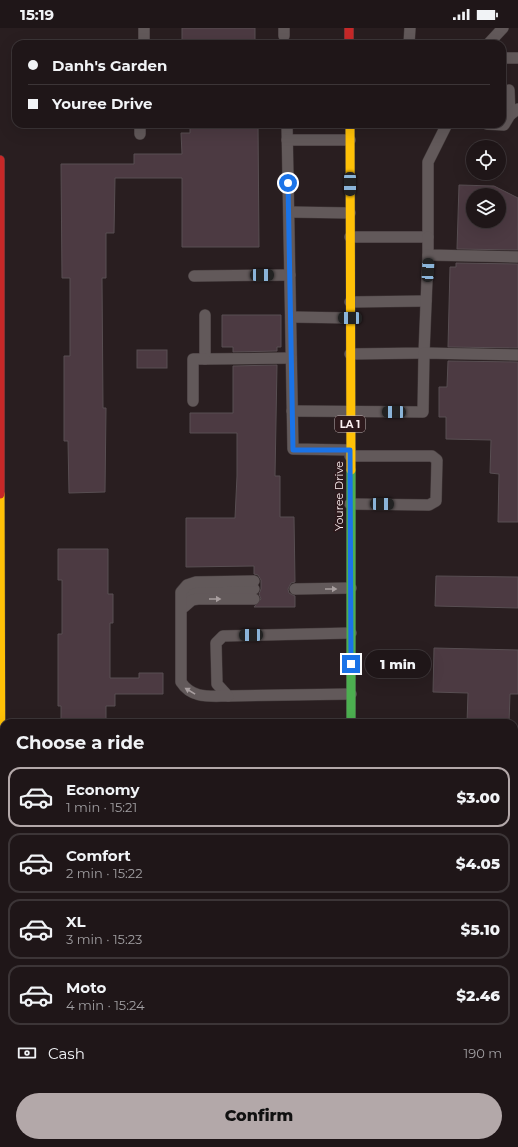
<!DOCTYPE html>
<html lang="en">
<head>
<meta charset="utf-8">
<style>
  body { margin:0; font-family:Montserrat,sans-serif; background:#271f21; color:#f1f3f6; height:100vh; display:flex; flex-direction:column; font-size:15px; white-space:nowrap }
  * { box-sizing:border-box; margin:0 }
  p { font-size:13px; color:#a19fa2 }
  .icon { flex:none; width:22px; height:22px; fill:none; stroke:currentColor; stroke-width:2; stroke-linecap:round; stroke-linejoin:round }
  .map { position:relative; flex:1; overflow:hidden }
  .side { position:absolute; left:0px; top:691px; width:518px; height:428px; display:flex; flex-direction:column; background:#1f1618; border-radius:12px 12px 0 0; box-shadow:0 4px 16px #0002,0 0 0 1px #3c3537 }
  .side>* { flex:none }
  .top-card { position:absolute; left:12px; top:12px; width:494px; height:88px; border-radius:12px; box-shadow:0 4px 16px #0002,0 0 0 1px #3c3537; display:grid; align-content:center; height:88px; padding:0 16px; background:#1f1618 }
  .tools { position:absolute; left:466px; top:112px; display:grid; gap:8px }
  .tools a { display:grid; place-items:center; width:40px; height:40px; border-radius:50%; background:#1f1618; box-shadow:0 4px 16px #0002,0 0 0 1px #3c3537; font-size:20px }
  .end { position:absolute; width:18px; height:18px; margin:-9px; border:5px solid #1a73e8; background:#fff; box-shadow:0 0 0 2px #fff }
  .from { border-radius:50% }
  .bubble { position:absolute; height:28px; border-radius:14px; background:#1f1618; box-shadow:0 4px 16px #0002,0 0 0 1px #3c3537; font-size:13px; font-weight:800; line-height:28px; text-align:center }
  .car { position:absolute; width:12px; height:24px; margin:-12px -6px; border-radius:5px; box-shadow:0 0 3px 1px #0007; background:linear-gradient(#222 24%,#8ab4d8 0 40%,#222 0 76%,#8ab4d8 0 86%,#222 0) }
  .top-card b { display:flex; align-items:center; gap:14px; height:38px; font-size:15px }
  .top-card b+b { border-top:1px solid #3c3537 }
  .top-card i { width:10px; height:10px; background:#f1f3f6 }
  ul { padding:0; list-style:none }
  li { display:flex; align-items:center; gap:12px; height:60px; margin:0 8px 6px; padding:0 8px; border:2px solid #3c3537; border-radius:12px }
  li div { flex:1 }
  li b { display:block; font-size:15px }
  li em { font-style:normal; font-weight:800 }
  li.on { border-color:#b3a8a9 }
  li>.icon { width:36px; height:36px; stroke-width:1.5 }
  h2 { padding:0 16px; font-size:18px; line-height:48px }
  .pay { display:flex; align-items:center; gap:10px; height:44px; padding:0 16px; font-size:15px }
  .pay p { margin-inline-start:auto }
  .button { display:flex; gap:8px; margin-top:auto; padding:8px 16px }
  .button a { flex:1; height:46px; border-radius:24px; background:#b3a8a9; color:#111; font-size:16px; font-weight:800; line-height:46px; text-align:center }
  .status { display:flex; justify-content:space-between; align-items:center; height:28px; padding:0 20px; background:#1f1618; direction:ltr }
  .status svg { height:11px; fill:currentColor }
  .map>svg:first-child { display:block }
  .building { fill:#4c3a42; stroke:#584e52; fill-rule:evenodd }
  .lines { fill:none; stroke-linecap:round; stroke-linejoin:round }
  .lane-casing { stroke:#443b3c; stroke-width:12 }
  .fast-casing { stroke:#443b3c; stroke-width:10 }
  .slow-casing { stroke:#443b3c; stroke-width:10 }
  .jam-casing { stroke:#443b3c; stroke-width:10 }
  .lane { stroke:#62595a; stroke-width:11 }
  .fast { stroke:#4caf50; stroke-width:9 }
  .slow { stroke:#ffc107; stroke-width:9 }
  .jam { stroke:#c62828; stroke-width:9 }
  .oneway { fill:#a89e9f }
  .route { stroke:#1a73e8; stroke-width:5 }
  .labels { text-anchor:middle; stroke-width:3.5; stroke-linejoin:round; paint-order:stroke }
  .shield { fill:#2d191c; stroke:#bfb1b2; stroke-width:1 }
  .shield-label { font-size:10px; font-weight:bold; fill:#fef2f3 }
  .street-label { font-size:11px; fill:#fef2f3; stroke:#2d191c }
</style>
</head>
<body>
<div class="status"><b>15:19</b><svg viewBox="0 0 49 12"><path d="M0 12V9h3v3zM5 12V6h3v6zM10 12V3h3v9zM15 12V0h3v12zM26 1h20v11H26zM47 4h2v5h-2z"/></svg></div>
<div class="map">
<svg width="518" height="1119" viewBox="0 0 518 1119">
  <rect width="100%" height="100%" fill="#291e20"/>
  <g class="building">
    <rect x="182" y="0" width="73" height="16"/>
    <polygon points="190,96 258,96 259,219 182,219 182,150 115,150 114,205 106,205 106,250 102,250 103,380 106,380 105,464 69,465 68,413 64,413 64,328 70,328 70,250 62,250 61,136 134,136 134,126 182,126 181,105 190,105"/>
    <path d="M 459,157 L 494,158 L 518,170 L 518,222 L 457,221 ZM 473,167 L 499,167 L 499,193 L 473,193 Z"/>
    <polygon points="456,235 518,236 518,320 448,319 450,239 456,239"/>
    <polygon points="222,287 281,287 281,319 277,319 277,323 233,324 233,319 222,319"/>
    <rect x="137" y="322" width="30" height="18"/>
    <polygon points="448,333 518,334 518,494 498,494 499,446 490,445 491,412 446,411 446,389 439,389 439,359 447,359"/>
    <polygon points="277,337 275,448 280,448 280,489 294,489 295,554 291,555 288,561 289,565 295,568 295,579 254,579 261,571 259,566 261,561 261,552 258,547 254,546 254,538 186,539 186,490 235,490 237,448 237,405 190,405 190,385 233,385 233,338"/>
    <polygon points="58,521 108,521 108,566 113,566 113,595 110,595 110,650 139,650 139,645 163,645 163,666 115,666 115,678 106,678 106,695 61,695 61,678 58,678 58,606 62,606 62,552 58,552"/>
    <polygon points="436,548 518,549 518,580 435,578"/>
    <polygon points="434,620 518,622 518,666 510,666 509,695 467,695 468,665 433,664"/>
  </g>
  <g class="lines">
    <defs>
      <g id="lane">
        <polyline points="284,0 284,8"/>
        <polyline points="144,16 144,0"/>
        <polyline points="409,16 410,0"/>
        <polyline points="488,16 503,0"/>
        <polyline points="504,30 518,30"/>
        <polyline points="502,64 510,87 509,62"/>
        <polyline points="287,96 293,421 350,422"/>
        <polyline points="487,96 504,97 510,87 518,81"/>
        <polyline points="140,106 140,96"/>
        <polyline points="287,112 350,112"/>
        <polyline points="289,184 350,185"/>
        <polyline points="350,209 428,209 428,134 447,96"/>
        <polyline points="428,209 428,227 518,229"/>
        <polyline points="194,248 290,247"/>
        <polyline points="350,274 426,273"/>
        <polyline points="205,287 205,331 291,330"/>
        <polyline points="291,289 350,290"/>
        <polyline points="350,326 424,325 428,227"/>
        <polyline points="193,373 193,331 205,331"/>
        <polyline points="292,383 423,384 424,325 518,327"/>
        <polyline points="350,428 432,428 437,432 436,473 429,477 350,476"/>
        <polyline points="295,561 351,560"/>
        <polyline points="183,578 189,566 196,562 254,561"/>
        <polyline points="184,579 192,572 198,571 254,571"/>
        <polyline points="351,605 223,608 216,615 217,656 228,668 351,666"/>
        <path d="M 228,668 C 210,668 192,671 181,654 L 181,564 L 187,557 L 196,554 L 254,553"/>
      </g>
      <g id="fast">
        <polyline points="351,442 351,695"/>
        <polyline points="1,789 1,995"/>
      </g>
      <g id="slow">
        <polyline points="350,96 351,442"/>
        <polyline points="0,466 1,789"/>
        <polyline points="1,995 1,1119"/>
      </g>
      <g id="jam">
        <polyline points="349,0 349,16"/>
        <polyline points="0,132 0,466"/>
        <polyline points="353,1115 353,1119"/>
      </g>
    </defs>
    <use href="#lane" class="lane-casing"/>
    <use href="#fast" class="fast-casing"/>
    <use href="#slow" class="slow-casing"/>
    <use href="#jam" class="jam-casing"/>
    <use href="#lane" class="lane"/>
    <use href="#fast" class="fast"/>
    <use href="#slow" class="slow"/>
    <use href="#jam" class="jam"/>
  </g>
  <defs><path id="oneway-solid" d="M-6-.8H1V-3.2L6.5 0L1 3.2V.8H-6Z"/></defs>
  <g class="oneway">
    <use href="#oneway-solid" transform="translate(331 561)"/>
    <use href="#oneway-solid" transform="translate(215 571)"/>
    <use href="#oneway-solid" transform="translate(190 663) rotate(-149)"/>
  </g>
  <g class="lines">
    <polyline class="route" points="288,155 293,422 350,422 351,636"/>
  </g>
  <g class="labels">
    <rect class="shield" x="335" y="388" width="30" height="16" rx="3"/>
    <g class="shield-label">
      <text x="350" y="400">LA 1</text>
    </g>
    <g class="street-label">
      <text transform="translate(339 468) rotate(-90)" y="4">Youree Drive</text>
    </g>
  </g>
</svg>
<div class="tools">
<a><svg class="icon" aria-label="locate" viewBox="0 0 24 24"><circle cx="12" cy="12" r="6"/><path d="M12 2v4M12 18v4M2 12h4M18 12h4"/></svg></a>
<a><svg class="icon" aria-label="layers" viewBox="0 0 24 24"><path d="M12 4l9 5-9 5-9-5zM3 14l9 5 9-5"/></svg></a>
</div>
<i class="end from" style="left:288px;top:155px"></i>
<i class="end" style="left:351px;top:636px"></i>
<div class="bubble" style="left:365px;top:622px;width:66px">1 min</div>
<i class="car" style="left:350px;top:156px;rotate:180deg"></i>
<i class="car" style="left:428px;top:242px;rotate:3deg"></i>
<i class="car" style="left:262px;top:247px;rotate:90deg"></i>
<i class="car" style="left:350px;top:290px;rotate:271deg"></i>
<i class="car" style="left:394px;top:384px;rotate:271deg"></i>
<i class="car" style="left:382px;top:476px;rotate:91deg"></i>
<i class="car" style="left:251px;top:607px;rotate:269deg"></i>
<div class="top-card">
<b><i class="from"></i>Danh's Garden</b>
<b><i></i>Youree Drive</b>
</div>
<section class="side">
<h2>Choose a ride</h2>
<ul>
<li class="on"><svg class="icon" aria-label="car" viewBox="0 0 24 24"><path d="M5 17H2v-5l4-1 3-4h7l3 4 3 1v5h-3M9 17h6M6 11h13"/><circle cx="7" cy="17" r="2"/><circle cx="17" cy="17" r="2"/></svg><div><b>Economy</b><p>1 min · 15:21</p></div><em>$3.00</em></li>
<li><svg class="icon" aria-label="car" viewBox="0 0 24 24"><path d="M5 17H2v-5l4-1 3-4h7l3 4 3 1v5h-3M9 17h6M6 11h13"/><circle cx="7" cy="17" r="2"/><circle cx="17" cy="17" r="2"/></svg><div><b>Comfort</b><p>2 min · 15:22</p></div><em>$4.05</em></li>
<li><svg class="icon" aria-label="car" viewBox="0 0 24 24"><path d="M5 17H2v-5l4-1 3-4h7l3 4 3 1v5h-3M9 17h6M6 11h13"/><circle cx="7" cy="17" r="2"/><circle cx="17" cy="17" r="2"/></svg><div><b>XL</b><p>3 min · 15:23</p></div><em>$5.10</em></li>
<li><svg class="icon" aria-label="car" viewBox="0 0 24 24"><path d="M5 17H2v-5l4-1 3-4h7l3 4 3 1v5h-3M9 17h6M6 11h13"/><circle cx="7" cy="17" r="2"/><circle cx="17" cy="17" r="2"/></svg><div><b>Moto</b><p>4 min · 15:24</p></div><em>$2.46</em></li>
</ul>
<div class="pay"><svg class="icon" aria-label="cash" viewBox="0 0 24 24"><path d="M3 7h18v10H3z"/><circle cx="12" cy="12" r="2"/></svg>Cash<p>190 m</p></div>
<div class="button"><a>Confirm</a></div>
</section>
</div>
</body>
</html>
